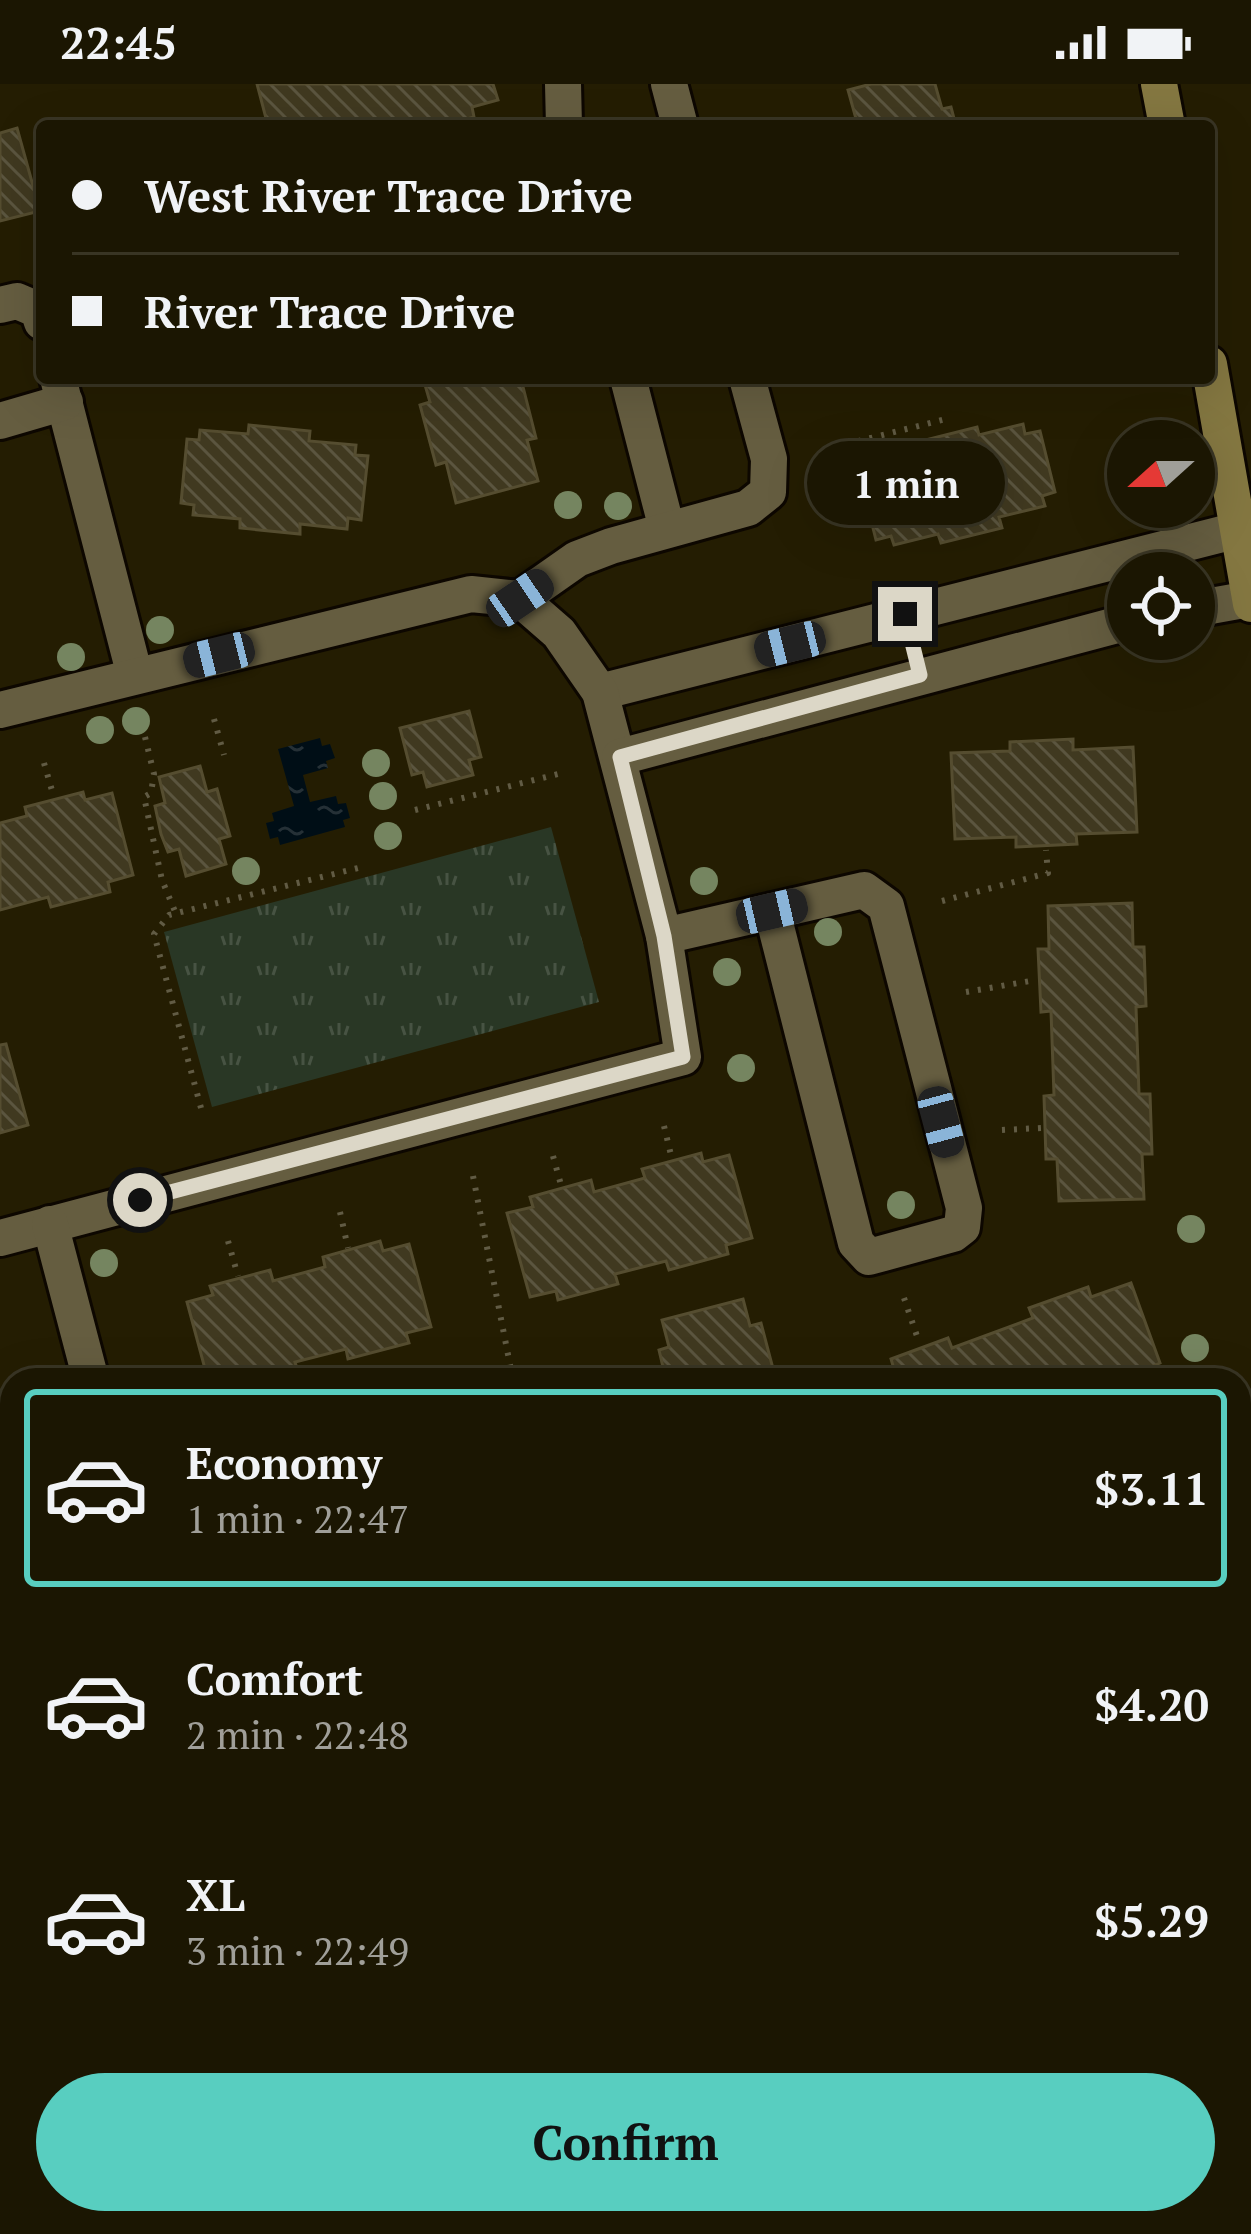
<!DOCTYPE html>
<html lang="en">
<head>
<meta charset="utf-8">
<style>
  body { margin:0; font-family:"PT Serif",serif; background:#241f0c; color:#f1f3f6; height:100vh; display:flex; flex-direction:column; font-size:45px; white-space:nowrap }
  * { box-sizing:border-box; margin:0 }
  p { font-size:39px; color:#a09f99 }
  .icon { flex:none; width:66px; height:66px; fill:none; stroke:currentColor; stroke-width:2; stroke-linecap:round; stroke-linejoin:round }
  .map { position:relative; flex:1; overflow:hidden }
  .details { position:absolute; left:0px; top:1284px; width:1251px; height:867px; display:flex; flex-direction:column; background:#1b1602; border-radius:36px 36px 0 0; box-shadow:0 12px 48px #0002,0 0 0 3px #393524 }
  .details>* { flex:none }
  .top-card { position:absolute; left:36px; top:36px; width:1179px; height:264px; border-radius:12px; box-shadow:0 12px 48px #0002,0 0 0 3px #393524; display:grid; align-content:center; height:264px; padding:0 36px; background:#1b1602 }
  .needle { width:78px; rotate:249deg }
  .buttons { position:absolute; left:1107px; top:336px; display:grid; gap:24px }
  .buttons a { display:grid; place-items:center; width:108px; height:108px; border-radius:50%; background:#1b1602; box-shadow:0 12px 48px #0002,0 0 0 3px #393524; font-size:60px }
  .end { position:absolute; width:54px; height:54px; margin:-27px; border:15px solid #dcd7c7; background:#111; box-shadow:0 0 0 6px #111 }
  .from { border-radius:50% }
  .bubble { position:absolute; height:84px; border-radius:42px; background:#1b1602; box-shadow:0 12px 48px #0002,0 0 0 3px #393524; font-size:39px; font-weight:600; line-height:84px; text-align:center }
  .car { position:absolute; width:36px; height:72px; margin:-36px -18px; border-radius:15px; box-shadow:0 0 9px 3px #0007; background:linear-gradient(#222 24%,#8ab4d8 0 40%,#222 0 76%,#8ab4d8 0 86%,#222 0) }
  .top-card b { display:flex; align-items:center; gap:42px; height:114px; font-size:45px }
  .top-card b+b { border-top:3px solid #393524 }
  .top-card i { width:30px; height:30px; background:#f1f3f6 }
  ul { padding:21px 0 0; list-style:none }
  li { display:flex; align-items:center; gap:36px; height:198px; margin:0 24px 18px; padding:0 12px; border:6px solid transparent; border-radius:12px }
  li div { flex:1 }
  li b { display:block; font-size:45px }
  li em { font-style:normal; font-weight:600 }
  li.active { border-color:#58cec0 }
  li>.icon { width:108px; height:108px; stroke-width:1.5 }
  .button { display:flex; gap:24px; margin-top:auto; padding:24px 36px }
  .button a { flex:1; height:138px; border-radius:72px; background:#58cec0; color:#111; font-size:48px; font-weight:600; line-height:138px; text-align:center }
  .status { display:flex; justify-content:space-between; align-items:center; height:84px; padding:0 60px; background:#1b1602; direction:ltr }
  .status svg { height:33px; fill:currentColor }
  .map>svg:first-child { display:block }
  .park { fill:url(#park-tufts) }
  .water { fill:url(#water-ripples) }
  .building { fill:url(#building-back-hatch); stroke:#554d30; stroke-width:3 }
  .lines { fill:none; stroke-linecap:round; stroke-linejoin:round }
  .minor-casing { stroke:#0d0700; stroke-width:42 }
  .major-casing { stroke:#0d0700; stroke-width:42 }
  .path { stroke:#615b44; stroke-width:6; stroke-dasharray:3 9; stroke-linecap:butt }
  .minor { stroke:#655d40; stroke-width:36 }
  .major { stroke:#847741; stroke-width:36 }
  .tree { fill:#758560 }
  .route { stroke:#dcd7c7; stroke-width:15 }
</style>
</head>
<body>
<div class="status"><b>22:45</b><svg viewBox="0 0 49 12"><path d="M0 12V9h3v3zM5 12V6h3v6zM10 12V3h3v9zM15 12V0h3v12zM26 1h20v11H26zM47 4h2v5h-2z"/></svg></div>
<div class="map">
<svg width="1251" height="2150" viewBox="0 0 1251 2150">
  <defs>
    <pattern id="park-tufts" width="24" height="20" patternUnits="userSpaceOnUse" patternTransform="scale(3)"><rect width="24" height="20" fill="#293725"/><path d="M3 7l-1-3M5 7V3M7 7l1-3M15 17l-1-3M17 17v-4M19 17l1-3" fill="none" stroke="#475343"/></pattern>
    <pattern id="water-ripples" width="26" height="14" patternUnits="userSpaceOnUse" patternTransform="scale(3)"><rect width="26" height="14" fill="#000e16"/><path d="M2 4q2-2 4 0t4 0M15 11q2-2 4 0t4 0" fill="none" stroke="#253036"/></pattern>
    <pattern id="building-back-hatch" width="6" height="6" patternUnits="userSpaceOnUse" patternTransform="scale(3)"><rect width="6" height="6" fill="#403920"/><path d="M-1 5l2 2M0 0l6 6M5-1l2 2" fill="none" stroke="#5b553f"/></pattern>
  </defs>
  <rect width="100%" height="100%" fill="#241d02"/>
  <polygon class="park" points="551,743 599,918 212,1023 164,848"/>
  <polygon class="water" points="320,654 322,662 330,660 335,674 326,677 328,684 303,691 310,718 336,712 338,720 346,719 350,734 343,736 345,743 280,761 278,753 270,755 266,739 274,737 272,729 294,722 278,665"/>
  <g class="building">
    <polygon points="257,0 493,0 498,16 472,23 474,33 441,42 268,42"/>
    <polygon points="871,0 935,0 942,25 951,23 956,42 858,42 848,6"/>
    <polygon points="17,44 40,127 0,137 0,49"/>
    <polygon points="423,294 521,295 536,354 527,356 538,397 456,419 446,378 436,381 420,321 430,318"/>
    <polygon points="1023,340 1025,350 1040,347 1055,408 1042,412 1045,422 999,433 1002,444 941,459 938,450 894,461 891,452 876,456 861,396 874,392 870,380 919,368 917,358 977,343 979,351"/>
    <polygon points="249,341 310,347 309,357 356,361 355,371 368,372 361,436 348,434 347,445 300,440 300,450 240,444 240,435 193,431 194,421 181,419 187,355 199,356 200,346 248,350"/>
    <polygon points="469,627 481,673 469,676 473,691 427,703 423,688 412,691 400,644"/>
    <polygon points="1073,655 1073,666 1133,663 1137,748 1076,750 1077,760 1016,763 1016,753 955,755 951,669 1010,667 1010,658"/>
    <polygon points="200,682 207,708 217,705 230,752 219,755 226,780 186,792 179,765 168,768 161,750 155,722 165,719 159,693"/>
    <polygon points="83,708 85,716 112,709 133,791 108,798 110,808 51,823 48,813 0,826 0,739 27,732 25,723"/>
    <polygon points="1132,819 1133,863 1144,863 1146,922 1136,923 1139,1010 1150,1010 1152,1070 1142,1070 1144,1115 1059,1117 1057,1075 1046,1075 1044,1012 1054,1011 1051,927 1041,928 1038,865 1049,865 1048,822"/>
    <polygon points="6,960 28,1041 0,1049 0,961"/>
    <polygon points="701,1069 703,1078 729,1071 752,1154 726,1161 728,1170 669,1186 666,1177 615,1190 618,1200 558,1216 556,1207 530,1213 507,1129 533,1123 530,1113 591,1096 594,1108 645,1094 642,1085"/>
    <polygon points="380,1157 383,1167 409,1160 431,1243 406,1249 409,1259 348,1275 346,1265 295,1278 298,1288 268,1296 208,1296 187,1218 213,1211 210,1202 270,1186 273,1197 325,1183 323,1173"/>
    <polygon points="1131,1199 1160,1279 1121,1296 863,1296 894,1285 891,1275 948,1254 952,1264 1033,1234 1029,1224 1088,1203 1091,1213"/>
    <polygon points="743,1215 750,1242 761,1239 776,1296 666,1296 659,1266 669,1263 662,1236"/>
    <polygon points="11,1806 12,1916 0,1921 0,1816"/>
    <polygon points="405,2139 454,2139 455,2146 467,2144 466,2139 719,2139 721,2150 407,2150"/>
  </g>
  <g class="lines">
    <defs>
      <g id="minor">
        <polyline points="563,0 564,42"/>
        <polyline points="669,0 680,42"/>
        <polyline points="0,221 17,217 38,226 42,238"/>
        <polyline points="58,294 135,592"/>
        <polyline points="628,294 667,445"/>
        <polyline points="0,337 65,318"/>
        <polyline points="520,515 577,475 611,462 748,424 768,408 769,375 747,294"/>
        <polyline points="1194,525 1250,515"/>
        <polyline points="600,608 1238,446"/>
        <polyline points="0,626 471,510 520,515 559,549 600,608 664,852 683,973 0,1154"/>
        <polyline points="620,673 1128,538"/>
        <polyline points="664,852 864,806 886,822 964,1124 962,1143 953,1150 869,1173 856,1159 772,827"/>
        <polyline points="50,1140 91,1296"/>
        <polyline points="0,1371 12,1416"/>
        <polyline points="1239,1867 1251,1868"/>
        <polyline points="0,2021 12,2016"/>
        <polyline points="0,2111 14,2150"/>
        <polyline points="47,2150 74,2139"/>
      </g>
      <g id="major">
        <polyline points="1159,0 1167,42"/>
        <polyline points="1209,280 1251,520"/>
      </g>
    </defs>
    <use href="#minor" class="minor-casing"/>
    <use href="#major" class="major-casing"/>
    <g class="path">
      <polyline points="823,366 946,335"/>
      <polyline points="214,635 224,671"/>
      <polyline points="145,653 154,690 151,709 144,713 162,796 176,830"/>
      <polyline points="44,679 53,710"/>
      <polyline points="415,726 562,689"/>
      <polyline points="942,817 1048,789 1046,766"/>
      <polyline points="966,908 1036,896"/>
      <polyline points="201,1024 154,850 169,831 358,784"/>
      <polyline points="664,1042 671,1071"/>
      <polyline points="1002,1046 1041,1044"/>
      <polyline points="553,1072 561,1101"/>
      <polyline points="473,1092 513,1296"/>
      <polyline points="340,1128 348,1164"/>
      <polyline points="228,1157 238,1192"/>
      <polyline points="904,1214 919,1258"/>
      <polyline points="0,1621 6,1645"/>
    </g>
    <use href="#minor" class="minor"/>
    <use href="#major" class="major"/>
  </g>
  <g class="tree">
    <circle cx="568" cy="421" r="14"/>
    <circle cx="618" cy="422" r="14"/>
    <circle cx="160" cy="546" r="14"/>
    <circle cx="71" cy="573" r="14"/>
    <circle cx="136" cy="637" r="14"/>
    <circle cx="100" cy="646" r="14"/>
    <circle cx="376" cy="679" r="14"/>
    <circle cx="383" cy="712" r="14"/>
    <circle cx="388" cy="752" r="14"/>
    <circle cx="246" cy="787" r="14"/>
    <circle cx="704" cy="797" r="14"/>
    <circle cx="828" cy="848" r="14"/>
    <circle cx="727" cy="888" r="14"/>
    <circle cx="741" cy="984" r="14"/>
    <circle cx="901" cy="1121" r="14"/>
    <circle cx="1191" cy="1145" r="14"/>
    <circle cx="104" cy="1179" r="14"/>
    <circle cx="1195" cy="1264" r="14"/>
  </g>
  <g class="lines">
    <polyline class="route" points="140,1116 683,973 664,852 620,673 920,591 905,530"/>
  </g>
</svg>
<div class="buttons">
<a><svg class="needle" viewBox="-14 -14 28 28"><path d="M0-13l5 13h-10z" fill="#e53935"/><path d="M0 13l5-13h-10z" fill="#a09f99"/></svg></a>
<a><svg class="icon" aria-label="locate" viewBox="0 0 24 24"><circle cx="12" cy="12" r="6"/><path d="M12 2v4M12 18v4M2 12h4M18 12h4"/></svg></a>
</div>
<i class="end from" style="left:140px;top:1116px"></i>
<i class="end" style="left:905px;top:530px"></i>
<div class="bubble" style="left:807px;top:357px;width:198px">1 min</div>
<i class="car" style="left:520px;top:514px;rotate:56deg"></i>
<i class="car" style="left:790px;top:560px;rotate:256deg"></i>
<i class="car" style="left:219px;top:571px;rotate:256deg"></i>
<i class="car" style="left:772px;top:827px;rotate:77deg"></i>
<i class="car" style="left:941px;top:1038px;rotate:165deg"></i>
<div class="top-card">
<b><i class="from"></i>West River Trace Drive</b>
<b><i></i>River Trace Drive</b>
</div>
<section class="details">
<ul>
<li class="active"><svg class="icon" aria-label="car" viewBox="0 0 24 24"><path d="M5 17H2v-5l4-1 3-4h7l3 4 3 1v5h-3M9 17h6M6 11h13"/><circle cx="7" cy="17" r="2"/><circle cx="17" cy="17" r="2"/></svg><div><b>Economy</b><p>1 min · 22:47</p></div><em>$3.11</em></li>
<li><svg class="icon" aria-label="car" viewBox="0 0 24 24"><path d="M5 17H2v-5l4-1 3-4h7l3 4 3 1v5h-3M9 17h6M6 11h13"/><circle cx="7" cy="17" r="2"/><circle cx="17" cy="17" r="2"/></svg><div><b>Comfort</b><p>2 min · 22:48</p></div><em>$4.20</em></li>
<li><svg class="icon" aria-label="car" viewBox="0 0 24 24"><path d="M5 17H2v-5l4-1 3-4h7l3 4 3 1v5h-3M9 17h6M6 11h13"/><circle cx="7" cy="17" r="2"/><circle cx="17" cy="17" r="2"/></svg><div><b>XL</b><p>3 min · 22:49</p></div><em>$5.29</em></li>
</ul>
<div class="button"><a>Confirm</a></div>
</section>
</div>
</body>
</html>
